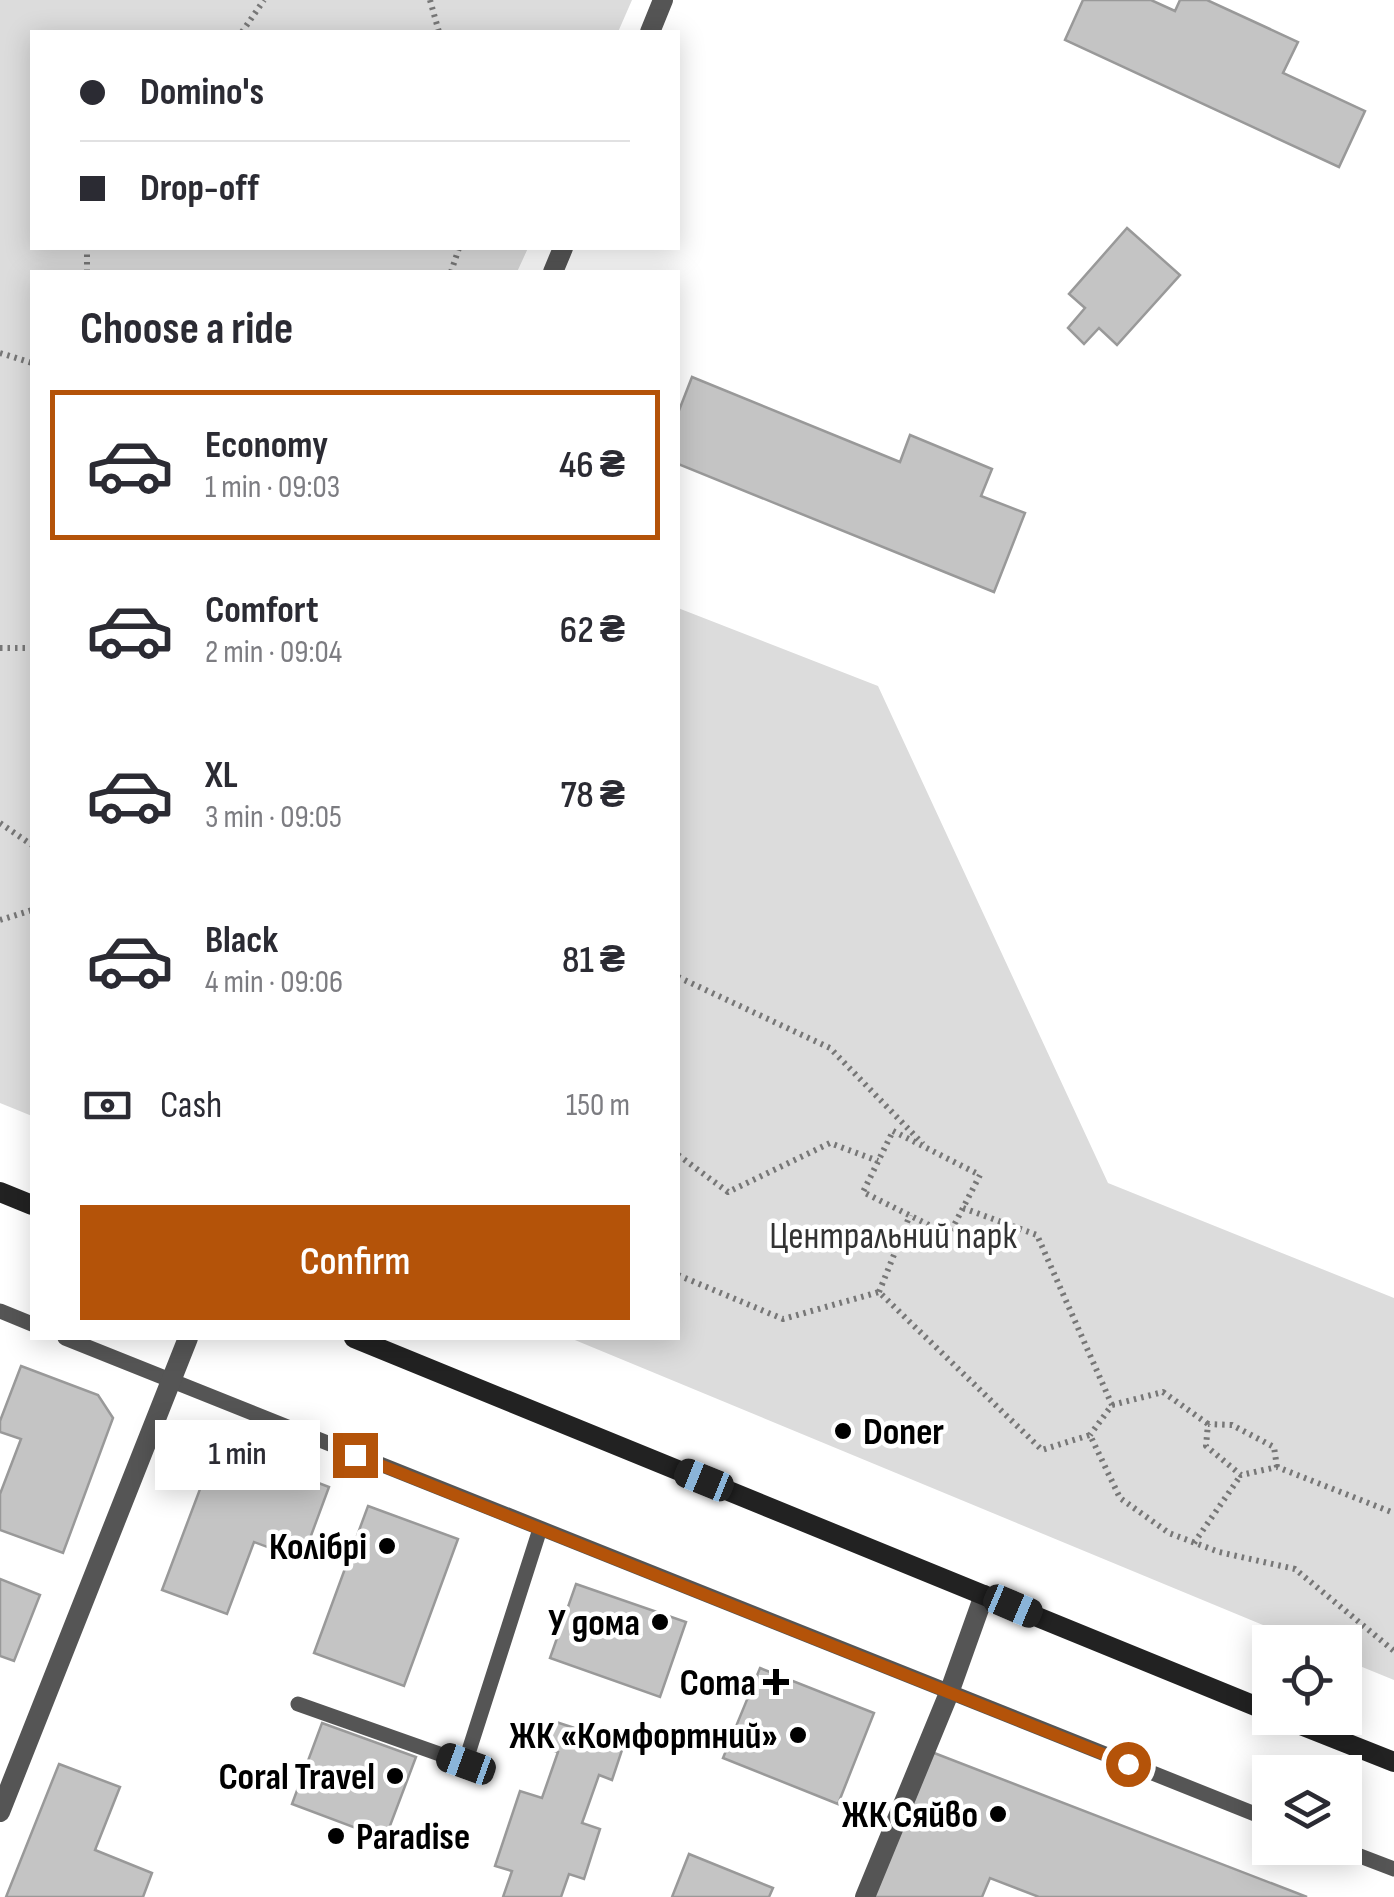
<!DOCTYPE html>
<html lang="en">
<head>
<meta charset="utf-8">
<style>
  body { margin:0; font-family:"Sofia Sans Condensed",sans-serif; background:#f7f7f7; color:#2b2b33; height:100vh; display:flex; flex-direction:column; font-size:38px; white-space:nowrap }
  * { box-sizing:border-box; margin:0 }
  p { font-size:32px; color:#7c7c81 }
  .icon { flex:none; width:55px; height:55px; fill:none; stroke:currentColor; stroke-width:2; stroke-linecap:round; stroke-linejoin:round }
  .map { position:relative; flex:1; overflow:hidden }
  .details { position:absolute; left:30px; top:270px; width:650px; height:1070px; display:flex; flex-direction:column; background:#fff; border-radius:0px; box-shadow:0 5px 25px #0003 }
  .details>* { flex:none }
  .hud { position:absolute; left:30px; top:30px; width:650px; height:220px; border-radius:0px; box-shadow:0 5px 25px #0003; display:grid; align-content:center; height:220px; padding:0 50px; background:#fff }
  .tools { position:absolute; left:1252px; top:1625px; display:grid; gap:20px }
  .tools a { display:grid; place-items:center; width:110px; height:110px; border-radius:0px; background:#fff; box-shadow:0 5px 25px #0003; font-size:50px }
  .end { position:absolute; width:45px; height:45px; margin:-22px; border:12px solid #b45309; background:#fff; box-shadow:0 0 0 5px #fff }
  .from { border-radius:50% }
  .bubble { position:absolute; height:70px; border-radius:0px; background:#fff; box-shadow:0 5px 25px #0003; font-size:32px; font-weight:600; line-height:70px; text-align:center }
  .car { position:absolute; width:30px; height:60px; margin:-30px -15px; border-radius:12px; box-shadow:0 0 8px 2px #0007; background:linear-gradient(#222 24%,#8ab4d8 0 40%,#222 0 76%,#8ab4d8 0 86%,#222 0) }
  .hud b { display:flex; align-items:center; gap:35px; height:95px; font-size:38px }
  .hud b+b { border-top:2px solid #e1e1e2 }
  .hud i { width:25px; height:25px; background:#2b2b33 }
  ul { padding:0; list-style:none }
  li { display:flex; align-items:center; gap:30px; height:150px; margin:0 20px 15px; padding:0 30px; border:5px solid transparent; border-radius:0px }
  li div { flex:1 }
  li b { display:block; font-size:38px }
  li em { font-style:normal; font-weight:600 }
  li.on { border-color:#b45309 }
  li>.icon { width:90px; height:90px; stroke-width:1.5 }
  h2 { padding:0 50px; font-size:45px; line-height:120px }
  .pay { display:flex; align-items:center; gap:25px; height:110px; padding:0 50px; font-size:38px }
  .pay p { margin-inline-start:auto }
  .primary-button { display:flex; gap:20px; margin-top:auto; padding:20px 50px }
  .primary-button a { flex:1; height:115px; border-radius:0px; background:#b45309; color:#fff; font-size:40px; font-weight:600; line-height:115px; text-align:center }
  .map>svg:first-child { display:block }
  .green { fill:#dcdcdc }
  .building { fill:#c4c4c4; stroke:#999; stroke-width:2.5 }
  .lines { fill:none; stroke-linecap:round; stroke-linejoin:round }
  .path { stroke:#777; stroke-width:6; stroke-dasharray:2.5 5; stroke-linecap:butt }
  .service { stroke:#555; stroke-width:15 }
  .minor { stroke:#555; stroke-width:20 }
  .secondary { stroke:#222; stroke-width:20 }
  .route { stroke:#b45309; stroke-width:12 }
  .poi-dot { fill:#000; stroke:#fff; stroke-width:4 }
  .labels { text-anchor:middle; stroke-width:9; stroke-linejoin:round; paint-order:stroke }
  .park-label { font-size:38px; fill:#333; stroke:#fff }
  .poi-label { font-size:38px; font-weight:bold; fill:#000; stroke:#fff; text-anchor:end }
</style>
</head>
<body>
<div class="map">
<svg width="1394" height="1897" viewBox="0 0 1394 1897">
  <rect width="100%" height="100%" fill="#fff"/>
  <g class="green">
    <polygon points="0,0 632,0 618,32 32,32 32,248 528,248 517,272 32,272 32,1116 0,1103"/>
    <polygon points="678,608 878,686 1108,1183 1394,1298 1394,1680 1345,1660 1345,1642 1304,1642 570,1338 678,1338"/>
  </g>
  <g class="building">
    <polygon points="1083,0 1151,0 1175,11 1180,0 1207,0 1298,42 1283,73 1365,111 1339,167 1065,40"/>
    <polygon points="1127,228 1180,275 1117,345 1099,328 1084,344 1068,328 1085,308 1069,294"/>
    <polygon points="692,377 900,462 910,435 992,469 981,496 1025,513 994,592 678,464 678,413"/>
    <polygon points="21,1366 98,1395 113,1418 63,1553 0,1530 0,1494 21,1439 0,1432 0,1421"/>
    <polygon points="217,1444 329,1487 302,1560 254,1542 227,1614 162,1590"/>
    <polygon points="368,1506 458,1539 404,1686 314,1653"/>
    <polygon points="0,1579 40,1595 14,1661 0,1656"/>
    <polygon points="576,1584 686,1622 660,1697 550,1658"/>
    <polygon points="760,1668 874,1713 838,1804 723,1758"/>
    <polygon points="553,1721 624,1744 612,1780 599,1775 582,1823 600,1829 584,1879 569,1874 561,1897 503,1897 512,1871 495,1866 520,1791 542,1798 558,1752 544,1748"/>
    <polygon points="322,1723 416,1757 385,1839 292,1804"/>
    <polygon points="929,1751 1307,1897 1039,1897 990,1878 982,1897 872,1897"/>
    <polygon points="59,1764 120,1787 95,1850 152,1873 143,1897 6,1897"/>
    <polygon points="689,1854 773,1888 769,1897 672,1897"/>
  </g>
  <g class="lines">
    <g class="path">
      <polyline points="430,0 439,32"/>
      <polyline points="242,32 264,0"/>
      <polyline points="87,272 87,248"/>
      <polyline points="451,272 459,248"/>
      <polyline points="0,353 32,363"/>
      <polyline points="0,648 32,648"/>
      <polyline points="0,823 32,845"/>
      <polyline points="0,920 32,910"/>
      <polyline points="678,977 830,1048 923,1144"/>
      <polygon points="893,1131 980,1175 949,1235 863,1192"/>
      <polyline points="678,1155 728,1192 830,1143 878,1161"/>
      <polyline points="963,1208 1037,1235 1112,1405 1090,1435"/>
      <polyline points="678,1275 783,1319 879,1292 1042,1450 1090,1435 1120,1498 1169,1533 1219,1552 1295,1569 1394,1651"/>
      <polyline points="879,1292 910,1215"/>
      <polyline points="1112,1405 1163,1392 1208,1424"/>
      <polyline points="1277,1467 1274,1447 1232,1425 1208,1424 1206,1446 1241,1475 1277,1467 1394,1513"/>
      <polyline points="1194,1543 1241,1475"/>
    </g>
    <g class="service">
      <polyline points="0,1311 32,1324"/>
      <polyline points="65,1338 1270,1820"/>
      <polyline points="298,1704 465,1763 540,1529"/>
      <polyline points="1339,1848 1394,1869"/>
    </g>
    <g class="minor">
      <polyline points="650,32 663,0"/>
      <polyline points="553,272 563,248"/>
      <polyline points="0,1812 188,1338"/>
      <polyline points="865,1897 949,1693 984,1595"/>
    </g>
    <g class="secondary">
      <polyline points="0,1192 32,1205"/>
      <polyline points="354,1338 1270,1712"/>
      <polyline points="1283,1718 1394,1762"/>
    </g>
  </g>
  <g class="lines">
    <polyline class="route" points="355,1455 1128,1764"/>
  </g>
  <g class="poi-dot">
    <circle cx="843" cy="1431" r="10"/>
    <circle cx="387" cy="1546" r="10"/>
    <circle cx="660" cy="1622" r="10"/>
    <path d="M771 1667h10v10h10v10h-10v10h-10v-10h-10v-10h10z"/>
    <circle cx="798" cy="1735" r="10"/>
    <circle cx="395" cy="1776" r="10"/>
    <circle cx="998" cy="1814" r="10"/>
    <circle cx="336" cy="1836" r="10"/>
  </g>
  <g class="labels">
    <g class="park-label">
      <text x="893" y="1248">Центральний парк</text>
    </g>
    <g class="poi-label">
      <text x="863" y="1444" text-anchor="start">Doner</text>
      <text x="367" y="1559">Колібрі</text>
      <text x="640" y="1635">У дома</text>
      <text x="756" y="1695">Сота</text>
      <text x="778" y="1748">ЖК «Комфортний»</text>
      <text x="375" y="1789">Coral Travel</text>
      <text x="978" y="1827">ЖК Сяйво</text>
      <text x="356" y="1849" text-anchor="start">Paradise</text>
    </g>
  </g>
</svg>
<div class="tools">
<a><svg class="icon" aria-label="locate" viewBox="0 0 24 24"><circle cx="12" cy="12" r="6"/><path d="M12 2v4M12 18v4M2 12h4M18 12h4"/></svg></a>
<a><svg class="icon" aria-label="layers" viewBox="0 0 24 24"><path d="M12 4l9 5-9 5-9-5zM3 14l9 5 9-5"/></svg></a>
</div>
<i class="end from" style="left:1128px;top:1764px"></i>
<i class="end" style="left:355px;top:1455px"></i>
<div class="bubble" style="left:155px;top:1420px;width:165px">1 min</div>
<i class="car" style="left:704px;top:1480px;rotate:292deg"></i>
<i class="car" style="left:1013px;top:1606px;rotate:113deg"></i>
<i class="car" style="left:466px;top:1764px;rotate:290deg"></i>
<div class="hud">
<b><i class="from"></i>Domino's</b>
<b><i></i>Drop-off</b>
</div>
<section class="details">
<h2>Choose a ride</h2>
<ul>
<li class="on"><svg class="icon" aria-label="car" viewBox="0 0 24 24"><path d="M5 17H2v-5l4-1 3-4h7l3 4 3 1v5h-3M9 17h6M6 11h13"/><circle cx="7" cy="17" r="2"/><circle cx="17" cy="17" r="2"/></svg><div><b>Economy</b><p>1 min · 09:03</p></div><em>46 ₴</em></li>
<li><svg class="icon" aria-label="car" viewBox="0 0 24 24"><path d="M5 17H2v-5l4-1 3-4h7l3 4 3 1v5h-3M9 17h6M6 11h13"/><circle cx="7" cy="17" r="2"/><circle cx="17" cy="17" r="2"/></svg><div><b>Comfort</b><p>2 min · 09:04</p></div><em>62 ₴</em></li>
<li><svg class="icon" aria-label="car" viewBox="0 0 24 24"><path d="M5 17H2v-5l4-1 3-4h7l3 4 3 1v5h-3M9 17h6M6 11h13"/><circle cx="7" cy="17" r="2"/><circle cx="17" cy="17" r="2"/></svg><div><b>XL</b><p>3 min · 09:05</p></div><em>78 ₴</em></li>
<li><svg class="icon" aria-label="car" viewBox="0 0 24 24"><path d="M5 17H2v-5l4-1 3-4h7l3 4 3 1v5h-3M9 17h6M6 11h13"/><circle cx="7" cy="17" r="2"/><circle cx="17" cy="17" r="2"/></svg><div><b>Black</b><p>4 min · 09:06</p></div><em>81 ₴</em></li>
</ul>
<div class="pay"><svg class="icon" aria-label="cash" viewBox="0 0 24 24"><path d="M3 7h18v10H3z"/><circle cx="12" cy="12" r="2"/></svg>Cash<p>150 m</p></div>
<div class="primary-button"><a>Confirm</a></div>
</section>
</div>
</body>
</html>
